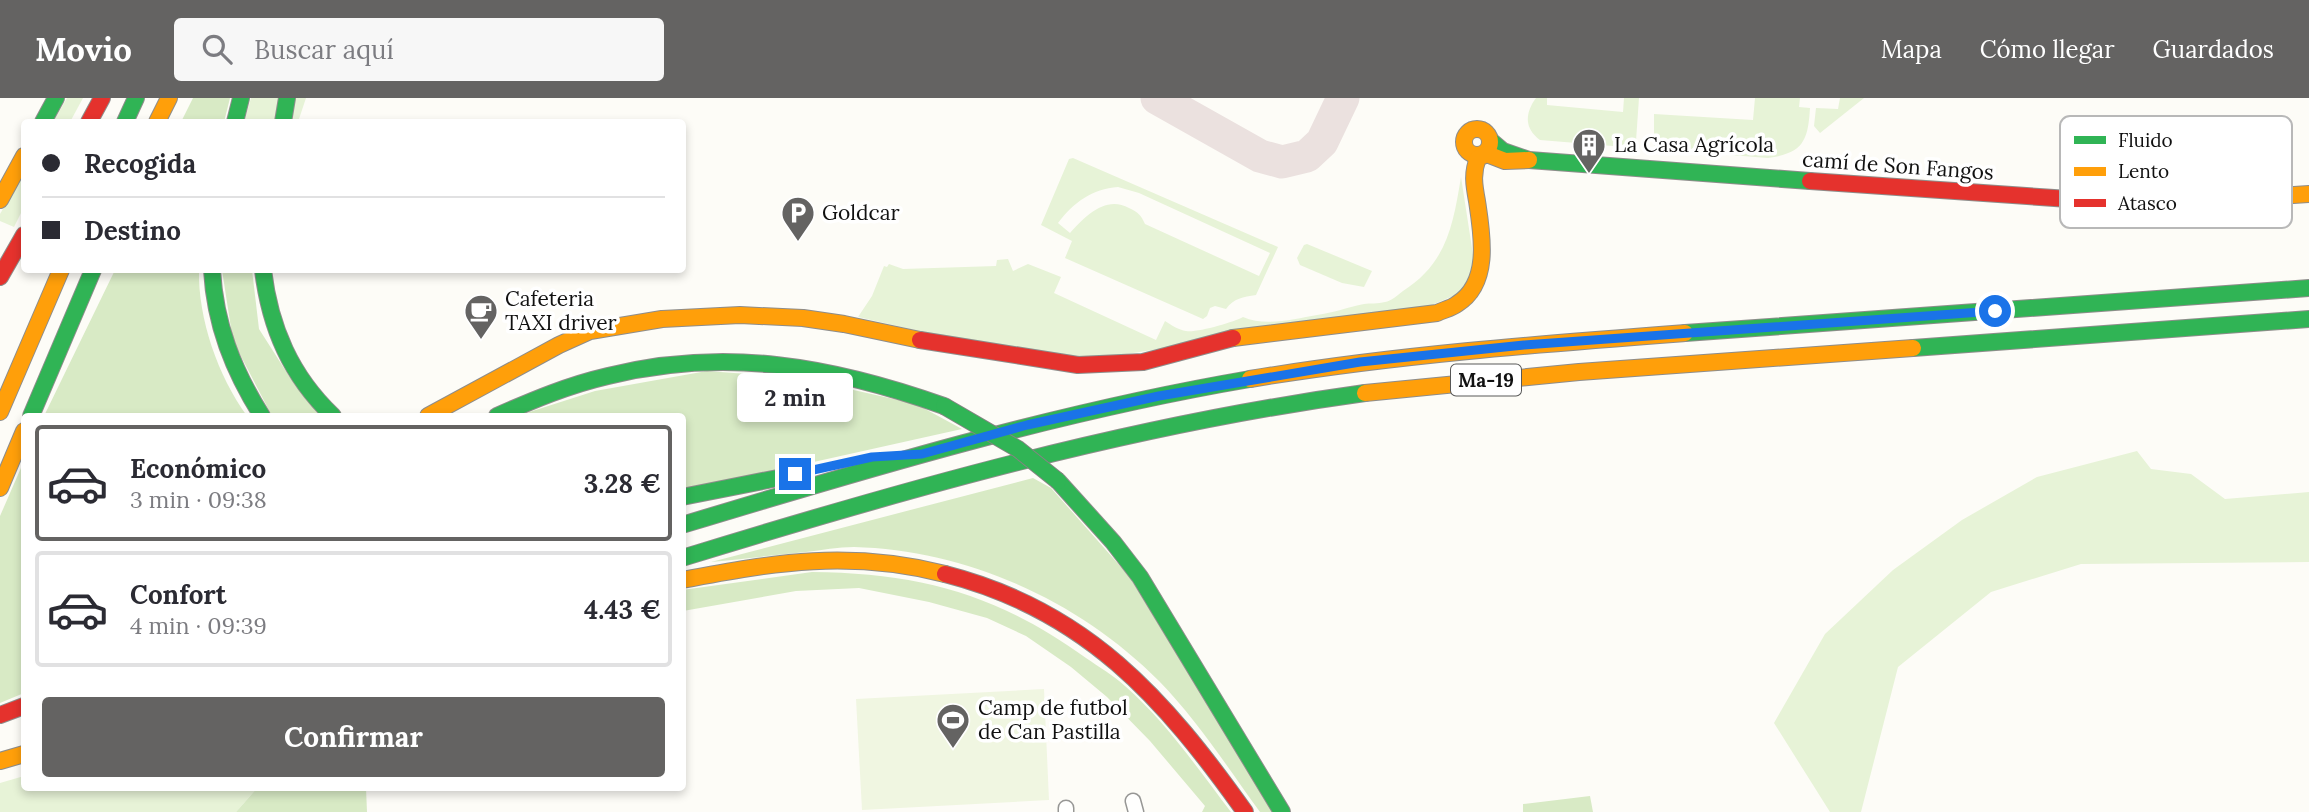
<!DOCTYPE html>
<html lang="es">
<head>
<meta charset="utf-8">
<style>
  body { margin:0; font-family:Lora,serif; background:#f7f7f7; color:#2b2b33; height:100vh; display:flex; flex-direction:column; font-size:26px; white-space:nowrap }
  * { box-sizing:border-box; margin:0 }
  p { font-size:23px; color:#7c7c81 }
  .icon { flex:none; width:38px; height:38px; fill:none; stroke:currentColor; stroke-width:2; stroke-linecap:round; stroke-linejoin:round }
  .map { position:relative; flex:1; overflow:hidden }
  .drawer { position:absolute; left:21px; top:315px; width:665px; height:378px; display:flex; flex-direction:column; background:#fff; border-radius:7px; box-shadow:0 4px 10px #0003 }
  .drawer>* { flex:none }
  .top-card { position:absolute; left:21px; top:21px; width:665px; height:154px; border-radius:7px; box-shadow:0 4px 10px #0003; display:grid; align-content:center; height:154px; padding:0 21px; background:#fff }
  .end { position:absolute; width:32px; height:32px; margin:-16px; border:9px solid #1a73e8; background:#fff; box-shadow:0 0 0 4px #fff }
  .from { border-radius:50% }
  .bubble { position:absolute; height:49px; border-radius:7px; background:#fff; box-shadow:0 4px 10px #0003; font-size:23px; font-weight:700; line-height:49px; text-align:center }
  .top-card b { display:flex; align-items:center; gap:24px; height:66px; font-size:26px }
  .top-card b+b { border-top:2px solid #e1e1e2 }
  .top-card i { width:18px; height:18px; background:#2b2b33 }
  ul { padding:12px 0 0; list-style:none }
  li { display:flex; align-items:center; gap:21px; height:116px; margin:0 14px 10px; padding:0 7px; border:4px solid #e1e1e2; border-radius:7px }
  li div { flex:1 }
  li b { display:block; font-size:26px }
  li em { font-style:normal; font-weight:700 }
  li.selected { border-color:#646362 }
  li>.icon { width:63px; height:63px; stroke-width:1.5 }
  .action { display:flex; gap:14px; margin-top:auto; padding:14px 21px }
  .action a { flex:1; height:80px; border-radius:7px; background:#646362; color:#fff; font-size:28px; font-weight:700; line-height:80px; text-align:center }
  header { display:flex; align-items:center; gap:42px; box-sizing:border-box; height:98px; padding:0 35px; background:#646362; color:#fff }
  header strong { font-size:33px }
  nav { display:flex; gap:38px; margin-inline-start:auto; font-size:24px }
  .search { width:490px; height:63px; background:#f7f7f7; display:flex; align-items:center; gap:18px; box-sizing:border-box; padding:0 24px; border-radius:7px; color:#7c7c81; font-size:26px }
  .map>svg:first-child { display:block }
  .green { fill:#e7f3d7; fill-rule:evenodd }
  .forest { fill:#d8eac5 }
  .pitch { fill:#f0f6e1 }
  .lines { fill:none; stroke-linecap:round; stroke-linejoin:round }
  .taxiway { stroke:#ebe1df; stroke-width:33 }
  .street-casing { stroke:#979795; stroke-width:17 }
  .fast-casing { stroke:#8e8d8b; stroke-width:18 }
  .slow-casing { stroke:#8e8d8b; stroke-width:18 }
  .jam-casing { stroke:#8e8d8b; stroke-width:18 }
  .street { stroke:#fffffe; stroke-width:14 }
  .fast { stroke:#30b455; stroke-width:16 }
  .slow { stroke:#ff9f0a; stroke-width:16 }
  .jam { stroke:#e5322d; stroke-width:16 }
  .fast-bridge-casing { stroke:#858482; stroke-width:18; stroke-linecap:butt }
  .fast-bridge { stroke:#30b455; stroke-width:16 }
  .route { stroke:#1a73e8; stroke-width:9 }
  .labels { text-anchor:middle; stroke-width:7; stroke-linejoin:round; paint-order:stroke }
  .shield { fill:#fff; stroke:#585858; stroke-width:2 }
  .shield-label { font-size:19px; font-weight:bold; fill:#111 }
  .poi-label { font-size:21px; fill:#111; stroke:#fff; text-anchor:start }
  .street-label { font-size:21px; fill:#111; stroke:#fff }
  .key { fill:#fff; stroke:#b8b8b8; stroke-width:2 }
  .key-label { font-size:19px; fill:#111 }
</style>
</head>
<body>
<header>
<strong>Movio</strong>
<div class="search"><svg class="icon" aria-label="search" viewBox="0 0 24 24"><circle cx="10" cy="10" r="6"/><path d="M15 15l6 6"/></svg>Buscar aquí</div>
<nav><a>Mapa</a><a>Cómo llegar</a><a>Guardados</a></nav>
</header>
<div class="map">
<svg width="2309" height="714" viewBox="0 0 2309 714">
  <rect width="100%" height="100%" fill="#fdfcf7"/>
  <g class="green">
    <polygon points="67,0 83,0 70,24 53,24"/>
    <polygon points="251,0 279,0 275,24 244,24"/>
    <polygon points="295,0 306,0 298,24 291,24"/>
    <path d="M 1536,0 L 1547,0 L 1547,7 L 1623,14 L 1624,0 L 1639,0 L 1636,43 L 1625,49 L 1540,42 C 1524,30 1525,15 1536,0 Z"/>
    <path d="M 1755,0 L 1800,0 L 1799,9 L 1810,10 C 1808,42 1804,55 1768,60 L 1654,51 L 1654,16 L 1753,22 Z"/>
    <polygon points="1840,0 1864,0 1820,35 1814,28 1816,10 1838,11"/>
    <path d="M 1073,60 L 1278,149 L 1256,197 C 1243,199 1234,200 1226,211 L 1215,208 L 1210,210 L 1207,218 L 1203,221 L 1065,160 L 1072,143 L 1041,127 L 1069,61 ZM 1118,89 L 1139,95 L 1270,155 L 1259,178 L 1145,126 C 1141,117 1138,114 1129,110 C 1106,97 1085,118 1070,135 L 1058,125 C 1074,104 1092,91 1118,89 Z"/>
    <polygon points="24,75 24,109 14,129 0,123 0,116"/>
    <path d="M 1461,79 L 1474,163 L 1469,182 L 1458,196 L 1427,209 L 1101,260 L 994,250 L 858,219 L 872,198 L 884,168 L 887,169 L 889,166 L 903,171 L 996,168 L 997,162 L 1008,161 L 1013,173 L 1028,166 L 1061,179 L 1054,195 L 1156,242 L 1165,223 C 1171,227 1179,232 1186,233 C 1197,235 1234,224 1243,219 C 1265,229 1294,221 1317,217 C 1333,215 1348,209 1364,206 C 1370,205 1378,206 1385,204 C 1391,203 1398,197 1403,193 C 1447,165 1453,127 1461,79 Z"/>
    <polygon points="1307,146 1372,173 1364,189 1342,185 1300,167 1297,160 1304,147"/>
    <polygon points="2137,353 2151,371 2191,376 2225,401 2309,394 2309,464 2081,466 1991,494 1898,569 1861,714 1830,714 1774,625 1825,536 1893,472 1962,422 2037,379"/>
    <polygon points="24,678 24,690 257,690 236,714 0,714 0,685"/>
  </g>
  <g class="forest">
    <polygon points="193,0 230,0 224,24 181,24"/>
    <path d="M 115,172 L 199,172 C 198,221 218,278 247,318 L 44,318 Z"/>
    <polygon points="222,172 252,172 259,231 289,278 320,318 272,318 233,243"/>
    <polygon points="707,273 800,280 916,306 962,331 683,393 682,318 517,318 595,293"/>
    <polygon points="24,363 24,595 0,605 0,418"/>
    <path d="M 1033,380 L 1051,390 L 1129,478 L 1273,714 L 1260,714 C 1228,670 1197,622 1159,583 C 1080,503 967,452 854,449 C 838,449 822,452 806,454 C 774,457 743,461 711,464 Z"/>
    <path d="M 812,474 C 920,475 997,496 1086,560 C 1099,569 1113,577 1125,588 C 1166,624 1198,671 1231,714 L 1202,714 L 1205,708 L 1150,643 L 1107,599 L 1071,569 L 1026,538 L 987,520 L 929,504 L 859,490 L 796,493 L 683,513 L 682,492 Z"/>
    <polygon points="257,690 366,690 367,714 236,714"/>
    <polygon points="1590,698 1593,714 1523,714 1523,706"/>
  </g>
  <polygon class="pitch" points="1044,591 1049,702 862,712 856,601"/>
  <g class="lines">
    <polyline class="taxiway" points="1157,0 1260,58 1282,64 1307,58 1322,44 1343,0"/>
    <defs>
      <g id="street">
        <polyline points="1133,703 1136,714"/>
        <polyline points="1066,710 1066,714"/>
      </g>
      <g id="fast">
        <polyline points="43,24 56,0"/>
        <polyline points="125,24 136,0"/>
        <polyline points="235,24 241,0"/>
        <polyline points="283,24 287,0"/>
        <polyline points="1490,42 1503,53 1529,62 1810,83"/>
        <path d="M 212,172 C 215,226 233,272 262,318"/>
        <path d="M 263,172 C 270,230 291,278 333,318"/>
        <polyline points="1685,235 2309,190"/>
        <polyline points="1913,250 2309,221"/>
        <polyline points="31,318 93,172"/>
        <path d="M 497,318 C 533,302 569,287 608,278 C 726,249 831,268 944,308"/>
        <polyline points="1058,383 1113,444 1140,479 1282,714"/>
        <polyline points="682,399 783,379"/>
        <path d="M 682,427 C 870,370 1057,314 1250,281"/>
        <path d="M 682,460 C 906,391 1131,327 1365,295"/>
      </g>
      <g id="slow">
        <polyline points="157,24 169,0"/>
        <circle cx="1477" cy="44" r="13"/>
        <polyline points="2069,101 2145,107 2309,96"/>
        <polyline points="0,102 24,58"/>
        <path d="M 1233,240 L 1437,215 C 1443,212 1452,210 1457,206 C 1491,185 1482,136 1477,103 C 1474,87 1472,75 1478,60 L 1487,56 L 1505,63 L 1529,62"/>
        <path d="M 1250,281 C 1394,257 1540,246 1685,235"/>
        <polyline points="1365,295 1579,274 1913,250"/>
        <polyline points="0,314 61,172"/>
        <polyline points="428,318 559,247 590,233 662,221 740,217 803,220 844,226 920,242"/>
        <polyline points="0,390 24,333"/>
        <path d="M 682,482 C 776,464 850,452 945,476"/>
        <polyline points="0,663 24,656"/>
      </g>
      <g id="jam">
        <polyline points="89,24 102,0"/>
        <polyline points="1810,83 2069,101"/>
        <polyline points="0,179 24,137"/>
        <polyline points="920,242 1078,267 1143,264 1233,240"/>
        <path d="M 945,476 C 1086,512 1164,600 1245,714"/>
        <polyline points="0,617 24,608"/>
      </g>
    </defs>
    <use href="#street" class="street-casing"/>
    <use href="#fast" class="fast-casing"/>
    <use href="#slow" class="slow-casing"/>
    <use href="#jam" class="jam-casing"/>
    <use href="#street" class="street"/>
    <use href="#fast" class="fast"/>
    <use href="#slow" class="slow"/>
    <use href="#jam" class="jam"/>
    <defs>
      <polyline id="fast-bridge" points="944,308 1018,351 1058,383"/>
    </defs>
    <use href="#fast-bridge" class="fast-bridge-casing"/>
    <use href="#fast-bridge" class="fast-bridge"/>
  </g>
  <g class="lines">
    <polyline class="route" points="795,376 872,359 922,356 1027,327 1159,298 1360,264 1524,247 1995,213"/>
  </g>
  <defs>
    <symbol id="building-pin" viewBox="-11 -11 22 30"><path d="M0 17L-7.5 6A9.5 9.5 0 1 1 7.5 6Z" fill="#646362" stroke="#fff"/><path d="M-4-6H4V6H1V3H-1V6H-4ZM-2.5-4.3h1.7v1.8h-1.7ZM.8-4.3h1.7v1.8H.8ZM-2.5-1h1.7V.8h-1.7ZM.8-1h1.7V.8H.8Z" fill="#fff"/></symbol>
    <symbol id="parking-pin" viewBox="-11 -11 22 30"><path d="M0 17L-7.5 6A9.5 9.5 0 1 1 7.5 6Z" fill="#646362" stroke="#fff"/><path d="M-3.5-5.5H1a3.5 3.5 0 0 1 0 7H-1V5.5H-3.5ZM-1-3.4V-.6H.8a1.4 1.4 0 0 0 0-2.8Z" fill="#fff"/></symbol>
    <symbol id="cafe-pin" viewBox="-11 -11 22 30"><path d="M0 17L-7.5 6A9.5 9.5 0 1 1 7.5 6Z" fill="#646362" stroke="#fff"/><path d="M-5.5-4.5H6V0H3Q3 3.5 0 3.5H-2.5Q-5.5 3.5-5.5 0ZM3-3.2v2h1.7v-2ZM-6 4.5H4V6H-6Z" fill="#fff"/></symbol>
    <symbol id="stadium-pin" viewBox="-11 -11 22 30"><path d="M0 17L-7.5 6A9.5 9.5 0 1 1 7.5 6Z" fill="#646362" stroke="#fff"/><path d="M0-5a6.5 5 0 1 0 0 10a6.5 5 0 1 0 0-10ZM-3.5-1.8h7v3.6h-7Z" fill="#fff"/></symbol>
  </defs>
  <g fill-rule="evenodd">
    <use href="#building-pin" x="1570" y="28" width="38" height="52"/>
    <use href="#parking-pin" x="779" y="96" width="38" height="52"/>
    <use href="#cafe-pin" x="462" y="194" width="38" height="52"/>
    <use href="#stadium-pin" x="934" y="603" width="38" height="52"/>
  </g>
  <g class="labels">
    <rect class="shield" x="1451" y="266.5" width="70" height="31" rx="5"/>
    <g class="shield-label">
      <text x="1486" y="289">Ma-19</text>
    </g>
    <g class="poi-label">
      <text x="1614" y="54">La Casa Agrícola</text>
      <text x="822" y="122">Goldcar</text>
      <text x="505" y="208">Cafeteria<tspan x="505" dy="24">TAXI driver</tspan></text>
      <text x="978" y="617">Camp de futbol<tspan x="978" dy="24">de Can Pastilla</tspan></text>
    </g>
    <g class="street-label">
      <text transform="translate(1898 68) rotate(4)" y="7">camí de Son Fangos</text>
    </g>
  </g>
  <rect x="2060" y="18" width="232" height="112" rx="10" class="key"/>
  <rect x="2074" y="38" width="32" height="8" fill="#30b455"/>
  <rect x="2074" y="69" width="32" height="9" fill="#ff9f0a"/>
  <rect x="2074" y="101" width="32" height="8" fill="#e5322d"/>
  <g class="key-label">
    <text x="2118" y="49">Fluido</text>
    <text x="2118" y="80">Lento</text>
    <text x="2118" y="112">Atasco</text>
  </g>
</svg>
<i class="end from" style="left:1995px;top:213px"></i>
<i class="end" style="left:795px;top:376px"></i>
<div class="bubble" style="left:737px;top:275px;width:116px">2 min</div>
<div class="top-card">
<b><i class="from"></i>Recogida</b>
<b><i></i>Destino</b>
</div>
<section class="drawer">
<ul>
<li class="selected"><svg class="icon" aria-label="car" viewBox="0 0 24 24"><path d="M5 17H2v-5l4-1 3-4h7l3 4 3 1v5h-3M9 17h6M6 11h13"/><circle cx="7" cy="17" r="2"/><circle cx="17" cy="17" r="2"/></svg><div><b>Económico</b><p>3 min · 09:38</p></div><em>3.28 €</em></li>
<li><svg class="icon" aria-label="car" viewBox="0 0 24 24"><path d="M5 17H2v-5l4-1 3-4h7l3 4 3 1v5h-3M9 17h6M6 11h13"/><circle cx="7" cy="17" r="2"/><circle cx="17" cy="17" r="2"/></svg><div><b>Confort</b><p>4 min · 09:39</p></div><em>4.43 €</em></li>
</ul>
<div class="action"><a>Confirmar</a></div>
</section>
</div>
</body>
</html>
